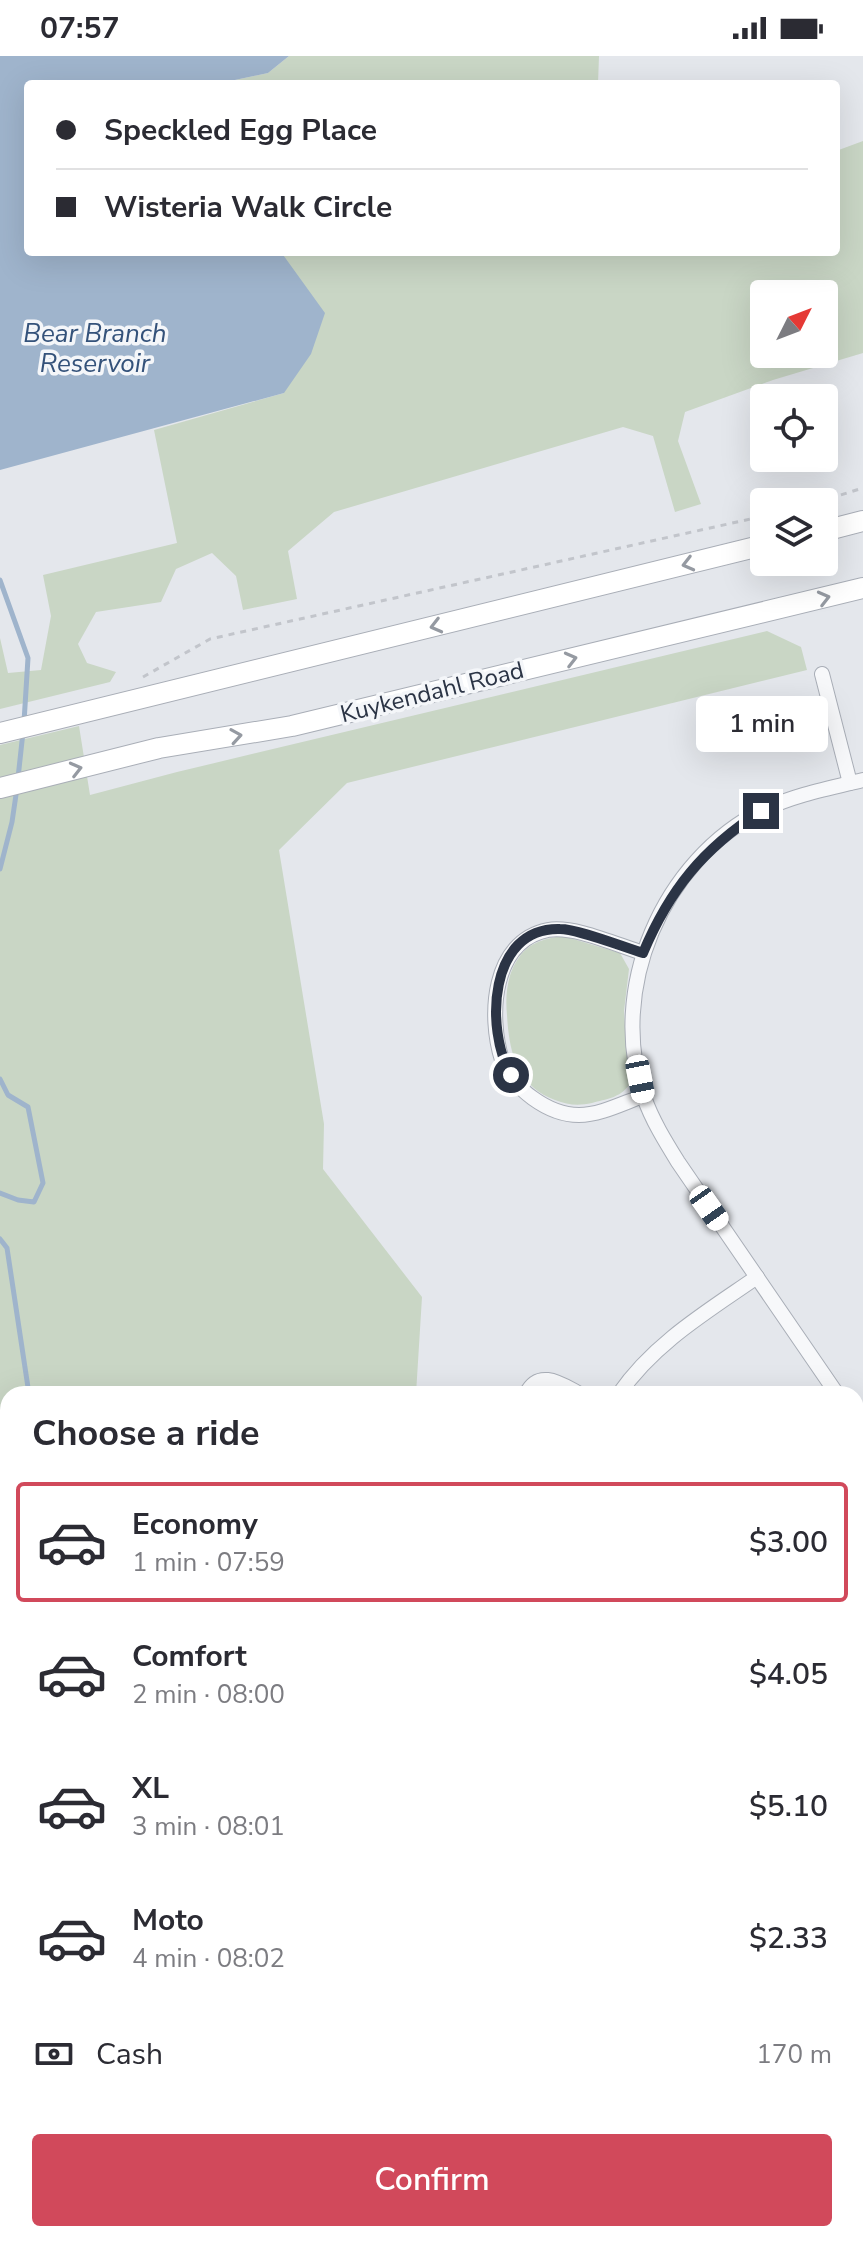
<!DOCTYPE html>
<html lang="en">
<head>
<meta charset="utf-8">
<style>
  body { margin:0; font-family:"Nunito Sans",sans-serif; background:#f2f2f3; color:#2b2b33; height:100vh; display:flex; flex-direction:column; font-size:30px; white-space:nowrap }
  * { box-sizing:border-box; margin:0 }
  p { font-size:26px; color:#7c7c81 }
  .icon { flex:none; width:44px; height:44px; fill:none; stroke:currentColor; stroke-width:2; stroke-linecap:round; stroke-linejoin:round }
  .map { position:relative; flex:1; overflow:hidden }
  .side { position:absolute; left:0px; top:1330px; width:864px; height:856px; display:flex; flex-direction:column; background:#fff; border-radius:24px 24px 0 0; box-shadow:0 8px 32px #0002 }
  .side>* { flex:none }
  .banner { position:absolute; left:24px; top:24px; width:816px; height:176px; border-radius:8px; box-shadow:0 8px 32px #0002; display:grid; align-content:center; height:176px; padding:0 32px; background:#fff }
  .needle { width:52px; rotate:48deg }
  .fabs { position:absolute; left:750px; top:224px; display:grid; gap:16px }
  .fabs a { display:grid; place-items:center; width:88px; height:88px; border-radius:8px; background:#fff; box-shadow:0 8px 32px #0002; font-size:40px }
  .end { position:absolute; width:36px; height:36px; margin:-18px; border:10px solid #2b3445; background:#fff; box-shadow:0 0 0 4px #fff }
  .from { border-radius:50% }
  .bubble { position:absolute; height:56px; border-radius:8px; background:#fff; box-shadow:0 8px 32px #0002; font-size:26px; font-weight:600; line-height:56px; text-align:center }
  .car { position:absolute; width:24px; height:48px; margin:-24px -12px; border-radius:10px; box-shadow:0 0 6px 2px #0007; background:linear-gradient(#fff 24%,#345 0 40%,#fff 0 76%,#345 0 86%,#fff 0) }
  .banner b { display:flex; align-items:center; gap:28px; height:76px; font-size:30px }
  .banner b+b { border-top:2px solid #e1e1e2 }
  .banner i { width:20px; height:20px; background:#2b2b33 }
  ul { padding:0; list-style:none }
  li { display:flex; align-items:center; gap:24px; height:120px; margin:0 16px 12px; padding:0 16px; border:4px solid transparent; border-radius:8px }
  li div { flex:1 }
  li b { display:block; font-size:30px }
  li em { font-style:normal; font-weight:600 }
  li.active { border-color:#d1495b }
  li>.icon { width:72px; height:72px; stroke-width:1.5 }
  h2 { padding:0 32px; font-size:36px; line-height:96px }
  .pay { display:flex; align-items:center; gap:20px; height:88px; padding:0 32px; font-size:30px }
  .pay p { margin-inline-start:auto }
  .primary-button { display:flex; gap:16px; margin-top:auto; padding:16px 32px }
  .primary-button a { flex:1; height:92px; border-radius:8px; background:#d1495b; color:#fff; font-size:32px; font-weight:600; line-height:92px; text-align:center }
  .status { display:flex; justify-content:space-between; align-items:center; height:56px; padding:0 40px; background:#fff; direction:ltr }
  .status svg { height:22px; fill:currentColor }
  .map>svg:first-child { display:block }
  .green { fill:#c9d6c5; fill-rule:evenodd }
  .water { fill:#9fb4cc }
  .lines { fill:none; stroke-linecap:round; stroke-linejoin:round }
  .stream { stroke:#9fb4cc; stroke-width:5 }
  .street-casing { stroke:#a9aeb7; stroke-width:16 }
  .secondary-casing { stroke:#a9aeb7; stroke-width:22 }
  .path { stroke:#c2c5cb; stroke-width:3; stroke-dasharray:6 6; stroke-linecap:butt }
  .street { stroke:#f7f8fa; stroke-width:14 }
  .secondary { stroke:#fff; stroke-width:20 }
  .oneway { stroke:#959aa2 }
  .route { stroke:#2b3445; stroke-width:10 }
  .labels { text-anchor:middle; stroke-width:7; stroke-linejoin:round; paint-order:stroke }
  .street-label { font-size:24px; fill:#2b3445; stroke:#f4f6f9 }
  .water-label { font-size:26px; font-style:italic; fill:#34527a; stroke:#f4f6f9 }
</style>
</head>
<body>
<div class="status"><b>07:57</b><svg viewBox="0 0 49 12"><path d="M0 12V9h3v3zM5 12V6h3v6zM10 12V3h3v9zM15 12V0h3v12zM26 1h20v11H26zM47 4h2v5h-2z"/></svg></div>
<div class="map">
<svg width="863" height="2186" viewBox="0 0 863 2186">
  <rect width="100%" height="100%" fill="#e4e7ec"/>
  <g class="green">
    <polygon points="289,0 599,0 598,28 216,28 268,17"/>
    <path d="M 863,85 L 863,297 L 773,324 L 685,356 L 678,385 L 701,448 L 675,456 L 653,380 L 623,371 L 334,456 L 288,495 L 297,543 L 243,554 L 236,520 L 212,497 L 176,513 L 161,546 L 96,556 L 78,588 L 87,607 L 116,616 L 110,626 L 0,653 L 0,582 L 8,617 L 41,614 L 51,560 L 43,519 L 177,487 L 154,374 L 284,337 L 284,199 L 281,196 L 836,196 L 836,95 ZM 764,238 L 824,238 L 824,298 L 764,298 Z"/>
    <polygon points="767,575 801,591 807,614 347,727 279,794 324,1068 323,1113 422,1241 416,1338 8,1338 8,2178 585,2178 598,2186 0,2186 0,689 79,670 90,739 177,716"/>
    <path d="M 563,880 L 620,897 L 629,913 L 624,955 L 629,1029 C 620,1042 606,1043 592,1047 C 578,1050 568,1049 555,1044 C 517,1030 509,996 507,959 C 505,939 507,917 520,900 C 530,886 547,882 563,880 Z"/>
    <polygon points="863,1991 863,2186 726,2186 731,2178 856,2178 856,2000"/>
  </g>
  <polygon class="water" points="0,0 289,0 268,17 216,28 28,28 28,196 281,196 325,257 311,298 284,337 0,414"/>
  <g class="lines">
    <g class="stream">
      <polyline points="0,524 28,602 24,666"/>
      <polyline points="18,722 23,676"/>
      <polyline points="0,813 12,766 17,732"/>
      <polyline points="0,1023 8,1039 28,1051 43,1127 34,1146 18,1144 0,1137"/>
      <polyline points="0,1183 7,1192 29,1338"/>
      <polyline points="856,2079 863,2069"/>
      <polyline points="331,2186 334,2178"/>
      <polyline points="787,2186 791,2178"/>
    </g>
    <defs>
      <g id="street">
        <polyline points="822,618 850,727"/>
        <path d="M 643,897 C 617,889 573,869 548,874 C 492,885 488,960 502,1004 C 512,1032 548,1059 579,1059 C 600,1059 623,1047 643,1040"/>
        <path d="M 526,1338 C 539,1312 561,1328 580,1338"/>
        <path d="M 619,1338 C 654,1287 708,1255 757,1221"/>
        <path d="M 837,1338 L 678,1106 C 665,1085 652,1064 644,1041 C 607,934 662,804 763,754 C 794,739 830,732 863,724"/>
        <polyline points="856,1365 863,1376"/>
        <polyline points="856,1415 863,1409"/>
        <polyline points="856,1830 863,1822"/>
      </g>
      <g id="secondary">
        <polyline points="824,475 863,465"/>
        <polyline points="0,677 764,489"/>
        <polyline points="0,732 159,692 292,670 863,532"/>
      </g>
    </defs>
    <use href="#street" class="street-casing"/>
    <use href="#secondary" class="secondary-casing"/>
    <g class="path">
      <polyline points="818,446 863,432"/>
      <polyline points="143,621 210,583 764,460"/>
      <polyline points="0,2069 8,2080"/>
      <polyline points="16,2178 16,2186"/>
    </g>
    <use href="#street" class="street"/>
    <use href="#secondary" class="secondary"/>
  </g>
  <defs><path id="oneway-chevron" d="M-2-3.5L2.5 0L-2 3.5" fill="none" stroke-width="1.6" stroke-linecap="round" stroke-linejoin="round" transform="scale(2)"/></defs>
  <g class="oneway">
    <use href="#oneway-chevron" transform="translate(688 508) rotate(166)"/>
    <use href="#oneway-chevron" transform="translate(824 542) rotate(-14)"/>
    <use href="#oneway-chevron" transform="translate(436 570) rotate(166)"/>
    <use href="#oneway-chevron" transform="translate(571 603) rotate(-14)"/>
    <use href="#oneway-chevron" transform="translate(236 680) rotate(-9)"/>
    <use href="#oneway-chevron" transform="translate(76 713) rotate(-14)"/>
  </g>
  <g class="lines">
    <path class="route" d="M 511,1019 C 485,974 488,871 560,873 C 578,873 623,891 643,897 C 670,833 703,793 761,755"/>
  </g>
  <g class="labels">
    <g class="street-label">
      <text transform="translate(432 636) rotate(-14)" y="8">Kuykendahl Road</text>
    </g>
    <g class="water-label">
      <text x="95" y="286">Bear Branch<tspan x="95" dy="30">Reservoir</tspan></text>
    </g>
  </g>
</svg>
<div class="fabs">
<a><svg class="needle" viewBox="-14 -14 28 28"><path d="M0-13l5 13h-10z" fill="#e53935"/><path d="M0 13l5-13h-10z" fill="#7c7c81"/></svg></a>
<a><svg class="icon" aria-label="locate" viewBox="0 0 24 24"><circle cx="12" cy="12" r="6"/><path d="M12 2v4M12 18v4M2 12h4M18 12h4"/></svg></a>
<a><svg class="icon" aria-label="layers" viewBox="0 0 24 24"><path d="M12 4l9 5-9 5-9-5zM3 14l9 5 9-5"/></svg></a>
</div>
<i class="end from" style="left:511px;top:1019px"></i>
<i class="end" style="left:761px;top:755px"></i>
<div class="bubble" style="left:696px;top:640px;width:132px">1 min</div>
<i class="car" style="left:640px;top:1023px;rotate:169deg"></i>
<i class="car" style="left:709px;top:1152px;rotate:145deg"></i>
<div class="banner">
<b><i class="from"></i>Speckled Egg Place</b>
<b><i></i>Wisteria Walk Circle</b>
</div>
<section class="side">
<h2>Choose a ride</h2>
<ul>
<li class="active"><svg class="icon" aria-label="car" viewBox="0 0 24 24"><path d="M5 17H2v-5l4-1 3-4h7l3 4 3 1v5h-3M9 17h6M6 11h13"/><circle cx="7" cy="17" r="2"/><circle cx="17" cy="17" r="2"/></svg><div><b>Economy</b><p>1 min · 07:59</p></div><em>$3.00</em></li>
<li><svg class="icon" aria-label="car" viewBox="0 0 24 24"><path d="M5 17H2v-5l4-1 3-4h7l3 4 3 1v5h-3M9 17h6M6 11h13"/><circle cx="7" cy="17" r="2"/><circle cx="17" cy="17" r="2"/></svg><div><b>Comfort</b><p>2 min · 08:00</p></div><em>$4.05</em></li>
<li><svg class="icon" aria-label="car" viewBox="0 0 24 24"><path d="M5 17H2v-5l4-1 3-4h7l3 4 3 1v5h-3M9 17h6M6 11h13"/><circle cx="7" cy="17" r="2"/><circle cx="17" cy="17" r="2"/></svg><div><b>XL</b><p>3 min · 08:01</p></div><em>$5.10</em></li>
<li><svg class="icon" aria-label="car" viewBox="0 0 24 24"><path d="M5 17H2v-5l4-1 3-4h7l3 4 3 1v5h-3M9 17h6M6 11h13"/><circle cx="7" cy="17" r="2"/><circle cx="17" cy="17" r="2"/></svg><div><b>Moto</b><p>4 min · 08:02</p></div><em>$2.33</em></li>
</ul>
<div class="pay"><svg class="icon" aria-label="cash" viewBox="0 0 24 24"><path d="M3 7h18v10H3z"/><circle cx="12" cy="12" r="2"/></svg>Cash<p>170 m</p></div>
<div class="primary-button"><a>Confirm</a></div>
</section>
</div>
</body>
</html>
